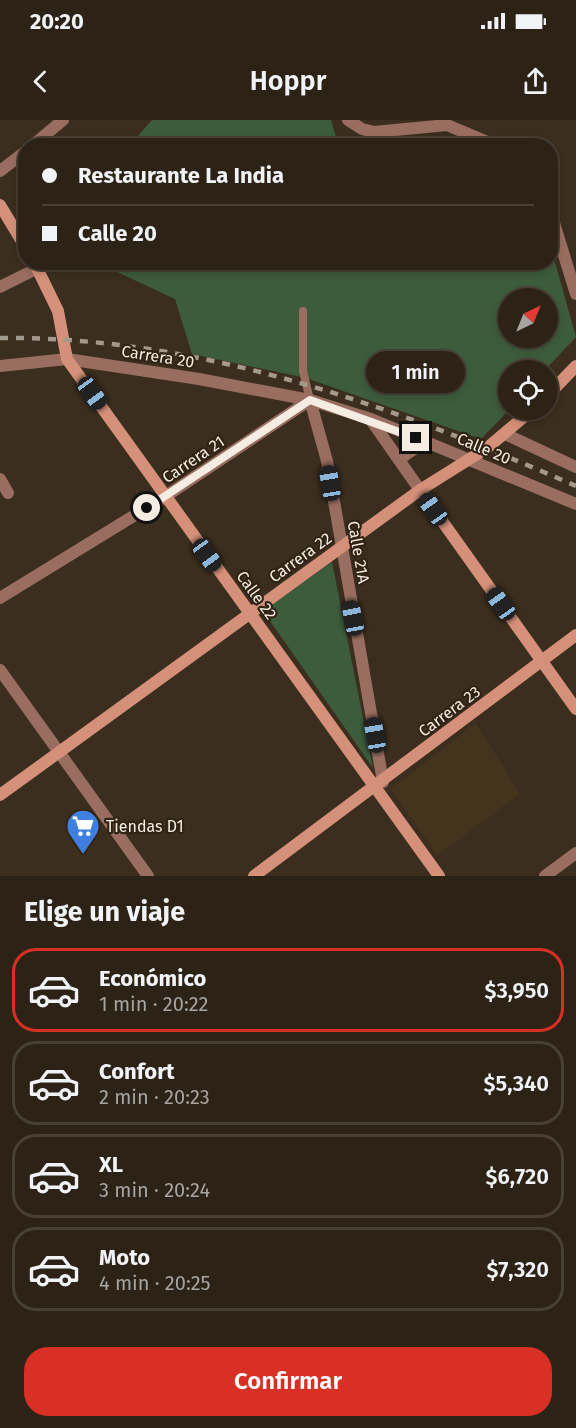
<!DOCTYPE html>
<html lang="es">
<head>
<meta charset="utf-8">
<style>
  body { margin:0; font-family:"Fira Sans",sans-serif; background:#342a1f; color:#f1f3f6; height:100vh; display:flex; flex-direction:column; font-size:22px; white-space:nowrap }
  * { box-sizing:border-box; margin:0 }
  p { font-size:20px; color:#a6a4a1 }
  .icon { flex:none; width:33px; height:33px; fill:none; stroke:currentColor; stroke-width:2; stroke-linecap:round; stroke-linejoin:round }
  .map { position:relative; height:756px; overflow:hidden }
  .details { display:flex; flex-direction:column; background:#2c2216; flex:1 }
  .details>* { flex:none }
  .hud { position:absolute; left:18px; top:18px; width:540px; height:132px; border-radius:24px; box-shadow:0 3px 9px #0003,0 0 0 2px #483f35; display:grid; align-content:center; height:132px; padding:0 24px; background:#2c2216 }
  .needle { width:39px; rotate:43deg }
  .fabs { position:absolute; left:498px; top:168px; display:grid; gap:12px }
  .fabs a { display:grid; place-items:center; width:60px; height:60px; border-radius:50%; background:#2c2216; box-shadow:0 3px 9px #0003,0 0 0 2px #483f35; font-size:30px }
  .end { position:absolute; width:27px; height:27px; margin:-14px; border:8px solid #f5ece2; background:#111; box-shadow:0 0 0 3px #111 }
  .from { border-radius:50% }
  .bubble { position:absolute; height:42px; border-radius:21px; background:#2c2216; box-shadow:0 3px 9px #0003,0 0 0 2px #483f35; font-size:20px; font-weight:600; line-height:42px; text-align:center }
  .car { position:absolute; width:18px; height:36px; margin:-18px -9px; border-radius:8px; box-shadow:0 0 4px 2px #0007; background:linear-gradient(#222 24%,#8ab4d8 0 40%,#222 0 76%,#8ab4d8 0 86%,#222 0) }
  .hud b { display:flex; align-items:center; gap:21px; height:57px; font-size:22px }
  .hud b+b { border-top:2px solid #483f35 }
  .hud i { width:15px; height:15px; background:#f1f3f6 }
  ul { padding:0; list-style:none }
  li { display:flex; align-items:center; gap:18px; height:84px; margin:0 12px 9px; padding:0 12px; border:3px solid #483f35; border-radius:24px }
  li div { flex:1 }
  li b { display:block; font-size:22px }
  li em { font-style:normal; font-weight:600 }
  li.current { border-color:#d93025 }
  li>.icon { width:54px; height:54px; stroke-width:1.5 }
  h2 { padding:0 24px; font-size:27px; line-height:72px }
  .button { display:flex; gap:12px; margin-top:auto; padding:12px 24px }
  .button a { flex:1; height:69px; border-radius:24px; background:#d93025; color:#fff; font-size:24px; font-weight:600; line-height:69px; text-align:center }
  .status { display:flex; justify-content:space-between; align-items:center; height:42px; padding:0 30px; background:#2c2216; direction:ltr }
  .status svg { height:16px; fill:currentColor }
  header { display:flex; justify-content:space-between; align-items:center; height:78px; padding:0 24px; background:#2c2216; font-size:27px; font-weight:600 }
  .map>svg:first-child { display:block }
  .built { fill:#44331d }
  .green { fill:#3d5c3c; fill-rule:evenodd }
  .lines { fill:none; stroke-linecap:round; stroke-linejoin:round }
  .lane { stroke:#996e60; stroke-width:8 }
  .street { stroke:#996e60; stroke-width:12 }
  .secondary { stroke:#d49079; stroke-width:12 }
  .rail { stroke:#a3998c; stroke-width:4.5; stroke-dasharray:8 8; stroke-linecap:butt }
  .route { stroke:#f5ece2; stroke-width:8 }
  .labels { text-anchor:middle; stroke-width:4.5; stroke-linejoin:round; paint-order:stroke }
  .street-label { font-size:16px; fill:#f5ece2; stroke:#312414 }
  .poi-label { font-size:16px; fill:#f5ece2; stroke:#312414; text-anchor:start }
</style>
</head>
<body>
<div class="status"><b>20:20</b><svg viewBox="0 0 49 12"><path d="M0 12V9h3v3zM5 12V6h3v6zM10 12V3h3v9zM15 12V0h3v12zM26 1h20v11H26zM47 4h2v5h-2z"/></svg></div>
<header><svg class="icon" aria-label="back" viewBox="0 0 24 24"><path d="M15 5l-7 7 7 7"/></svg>Hoppr<svg class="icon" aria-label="share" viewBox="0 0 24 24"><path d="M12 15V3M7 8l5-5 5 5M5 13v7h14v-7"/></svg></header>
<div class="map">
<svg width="576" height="756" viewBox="0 0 576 756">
  <rect width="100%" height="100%" fill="#3b2e1e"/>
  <polygon class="built" points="476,603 520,674 437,735 391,669"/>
  <g class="green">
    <polygon points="152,0 331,0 336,17 346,23 454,22 461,25 130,25"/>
    <path d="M 551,128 L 576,217 L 545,250 L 508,250 L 509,290 L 481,319 L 306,258 L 192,234 L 175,179 L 102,145 L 102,143 L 550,142 ZM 508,178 L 548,178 L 548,218 L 508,218 Z"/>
    <polygon points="332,442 373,648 263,491"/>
  </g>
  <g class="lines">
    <g class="lane">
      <polyline points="303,191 303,251 310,280"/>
      <polyline points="400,341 428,322"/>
    </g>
    <g class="street">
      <polyline points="348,0 362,9 374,12 447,5 497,26"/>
      <polyline points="32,26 63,0"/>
      <polyline points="0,51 26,31"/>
      <polyline points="550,90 576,174"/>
      <polyline points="0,167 38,148"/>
      <polyline points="0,246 67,239 199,259 310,280 371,299 576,384"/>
      <polyline points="310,280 327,341 383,662"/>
      <polyline points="371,300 420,370"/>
      <polyline points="505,314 576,347"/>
      <polyline points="0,359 8,373"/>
      <polyline points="0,478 166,376 310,280"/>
      <polyline points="0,550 148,756"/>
      <polyline points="545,756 576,733"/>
    </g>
    <g class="secondary">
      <polyline points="0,85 26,128"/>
      <polyline points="34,142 58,191 67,239 439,756"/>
      <polyline points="548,275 576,246"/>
      <polyline points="420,370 576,589"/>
      <polyline points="0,675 420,370 487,328 532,290"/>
      <polyline points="254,756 576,515"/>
    </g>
    <path class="rail" d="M 0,218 C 201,216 395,287 576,366"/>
  </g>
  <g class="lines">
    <polyline class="route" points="147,388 310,280 416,318"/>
  </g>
  <defs>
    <symbol id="supermarket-pin" viewBox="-11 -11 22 30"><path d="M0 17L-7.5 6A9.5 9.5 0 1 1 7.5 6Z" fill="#3f7fe0" stroke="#312414"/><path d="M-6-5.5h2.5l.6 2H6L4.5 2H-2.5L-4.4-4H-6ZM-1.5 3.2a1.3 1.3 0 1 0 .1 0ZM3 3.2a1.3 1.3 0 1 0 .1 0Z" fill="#fff"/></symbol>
  </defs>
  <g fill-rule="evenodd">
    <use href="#supermarket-pin" x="64" y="687" width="38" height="52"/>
  </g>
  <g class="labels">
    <g class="street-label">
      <text transform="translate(158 236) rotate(9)" y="6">Carrera 20</text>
      <text transform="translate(484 328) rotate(23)" y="6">Calle 20</text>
      <text transform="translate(193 339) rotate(-34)" y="6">Carrera 21</text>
      <text transform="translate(359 432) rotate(80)" y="6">Calle 21A</text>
      <text transform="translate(300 437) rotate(-36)" y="6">Carrera 22</text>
      <text transform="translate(257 475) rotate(54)" y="6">Calle 22</text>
      <text transform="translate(449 591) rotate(-37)" y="6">Carrera 23</text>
    </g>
    <g class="poi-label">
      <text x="106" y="712">Tiendas D1</text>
    </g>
  </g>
</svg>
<div class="fabs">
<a><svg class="needle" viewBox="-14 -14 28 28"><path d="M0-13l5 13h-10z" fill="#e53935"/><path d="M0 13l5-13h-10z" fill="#a6a4a1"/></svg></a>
<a><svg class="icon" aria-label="locate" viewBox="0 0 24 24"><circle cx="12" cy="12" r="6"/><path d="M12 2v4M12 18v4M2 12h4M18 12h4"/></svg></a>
</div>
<i class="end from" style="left:147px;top:388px"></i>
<i class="end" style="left:416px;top:318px"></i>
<div class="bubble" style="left:366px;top:231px;width:99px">1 min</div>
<i class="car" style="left:92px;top:273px;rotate:144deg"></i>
<i class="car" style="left:330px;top:363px;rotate:351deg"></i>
<i class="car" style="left:433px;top:389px;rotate:325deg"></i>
<i class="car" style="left:207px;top:435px;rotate:144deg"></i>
<i class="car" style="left:501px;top:484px;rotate:325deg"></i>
<i class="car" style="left:353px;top:498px;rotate:349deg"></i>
<i class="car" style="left:375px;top:615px;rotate:350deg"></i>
<div class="hud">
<b><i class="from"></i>Restaurante La India</b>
<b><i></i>Calle 20</b>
</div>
</div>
<section class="details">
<h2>Elige un viaje</h2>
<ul>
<li class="current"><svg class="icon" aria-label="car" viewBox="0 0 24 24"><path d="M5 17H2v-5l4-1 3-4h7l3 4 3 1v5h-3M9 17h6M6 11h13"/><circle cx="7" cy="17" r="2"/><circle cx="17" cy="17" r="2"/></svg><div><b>Económico</b><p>1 min · 20:22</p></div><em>$3,950</em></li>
<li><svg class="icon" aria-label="car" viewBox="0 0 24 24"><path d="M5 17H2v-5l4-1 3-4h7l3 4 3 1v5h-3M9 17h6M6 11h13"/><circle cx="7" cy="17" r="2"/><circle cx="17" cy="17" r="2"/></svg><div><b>Confort</b><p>2 min · 20:23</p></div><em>$5,340</em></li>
<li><svg class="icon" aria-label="car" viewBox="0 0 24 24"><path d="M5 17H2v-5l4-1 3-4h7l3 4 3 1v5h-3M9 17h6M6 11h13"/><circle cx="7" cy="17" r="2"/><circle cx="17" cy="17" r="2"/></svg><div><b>XL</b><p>3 min · 20:24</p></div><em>$6,720</em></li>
<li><svg class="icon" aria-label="car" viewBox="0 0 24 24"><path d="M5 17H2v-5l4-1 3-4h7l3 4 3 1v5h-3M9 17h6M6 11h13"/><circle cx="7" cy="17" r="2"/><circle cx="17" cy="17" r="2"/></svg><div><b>Moto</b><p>4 min · 20:25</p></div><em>$7,320</em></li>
</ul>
<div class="button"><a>Confirmar</a></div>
</section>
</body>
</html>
